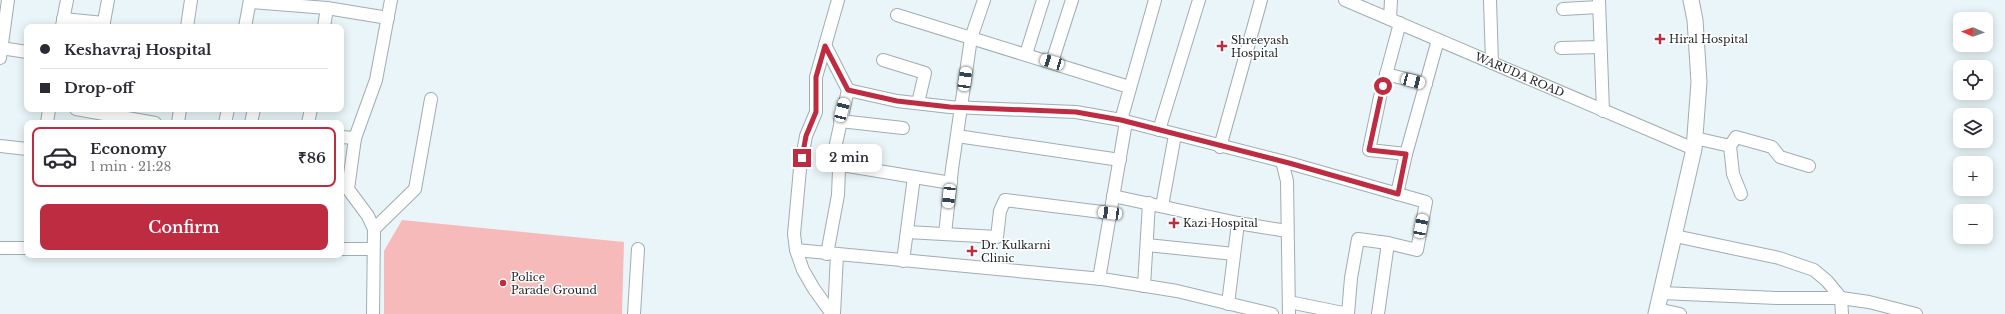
<!DOCTYPE html>
<html lang="en">
<head>
<meta charset="utf-8">
<style>
  body { margin:0; font-family:"Libre Baskerville",serif; background:#f7f7f7; color:#2b2b33; height:100vh; display:flex; flex-direction:column; font-size:15px; white-space:nowrap }
  * { box-sizing:border-box; margin:0 }
  p { font-size:13px; color:#7c7c81 }
  .icon { flex:none; width:22px; height:22px; fill:none; stroke:currentColor; stroke-width:2; stroke-linecap:round; stroke-linejoin:round }
  .map { position:relative; flex:1; overflow:hidden }
  .panel { position:absolute; left:24px; top:120px; width:320px; height:138px; display:flex; flex-direction:column; background:#fff; border-radius:8px; box-shadow:0 2px 10px #0003 }
  .panel>* { flex:none }
  .top-card { position:absolute; left:24px; top:24px; width:320px; height:88px; border-radius:8px; box-shadow:0 2px 10px #0003; display:grid; align-content:center; height:88px; padding:0 16px; background:#fff }
  .needle { width:26px; rotate:272deg }
  .buttons { position:absolute; left:1953px; top:12px; display:grid; gap:8px }
  .buttons a { display:grid; place-items:center; width:40px; height:40px; border-radius:8px; background:#fff; box-shadow:0 2px 10px #0003; font-size:20px }
  .end { position:absolute; width:18px; height:18px; margin:-9px; border:5px solid #bd2c41; background:#fff; box-shadow:0 0 0 2px #fff }
  .from { border-radius:50% }
  .bubble { position:absolute; height:28px; border-radius:8px; background:#fff; box-shadow:0 2px 10px #0003; font-size:13px; font-weight:600; line-height:28px; text-align:center }
  .car { position:absolute; width:12px; height:24px; margin:-12px -6px; border-radius:5px; box-shadow:0 0 3px 1px #0007; background:linear-gradient(#fff 24%,#345 0 40%,#fff 0 76%,#345 0 86%,#fff 0) }
  .top-card b { display:flex; align-items:center; gap:14px; height:38px; font-size:15px }
  .top-card b+b { border-top:1px solid #e1e1e2 }
  .top-card i { width:10px; height:10px; background:#2b2b33 }
  ul { padding:7px 0 0; list-style:none }
  li { display:flex; align-items:center; gap:12px; height:60px; margin:0 8px 6px; padding:0 8px; border:2px solid transparent; border-radius:8px }
  li div { flex:1 }
  li b { display:block; font-size:15px }
  li em { font-style:normal; font-weight:600 }
  li.selected { border-color:#bd2c41 }
  li>.icon { width:36px; height:36px; stroke-width:1.5 }
  .button { display:flex; gap:8px; margin-top:auto; padding:8px 16px }
  .button a { flex:1; height:46px; border-radius:8px; background:#bd2c41; color:#fff; font-size:16px; font-weight:600; line-height:46px; text-align:center }
  .map>svg:first-child { display:block }
  .green { fill:#f7baba }
  .lines { fill:none; stroke-linecap:round; stroke-linejoin:round }
  .minor-casing { stroke:#a1adaf; stroke-width:14 }
  .major-casing { stroke:#a1adaf; stroke-width:17 }
  .minor { stroke:#fff; stroke-width:12 }
  .major { stroke:#fff; stroke-width:15 }
  .route { stroke:#bd2c41; stroke-width:5 }
  .poi-dot { fill:#bd2c41; stroke:#fff; stroke-width:1.5 }
  .labels { text-anchor:middle; stroke-width:3; stroke-linejoin:round; paint-order:stroke }
  .poi-label { font-size:11px; fill:#1e2324; stroke:#fff; text-anchor:start }
  .street-label { font-size:11px; fill:#1e2324; stroke:#fff }
</style>
</head>
<body>
<div class="map">
<svg width="2005" height="314" viewBox="0 0 2005 314">
  <rect width="100%" height="100%" fill="#e9f5f8"/>
  <polygon class="green" points="402,220 624,242 622,314 384,314 384,251"/>
  <g class="lines">
    <defs>
      <g id="minor">
        <path id="s1" d="M 1345,0 L 1694,149"/>
        <polyline points="1490,0 1492,63"/>
        <polyline points="1599,0 1603,111"/>
        <polyline points="250,2 327,8 388,18"/>
        <polyline points="1563,9 1599,7"/>
        <polyline points="897,15 1129,87"/>
        <polyline points="63,19 104,23"/>
        <polyline points="1390,19 1391,0"/>
        <polyline points="1400,23 1380,97 1369,150 1406,154"/>
        <polyline points="62,26 67,0"/>
        <polyline points="103,27 108,0"/>
        <polyline points="187,27 191,0"/>
        <polyline points="245,27 250,0"/>
        <polyline points="324,27 327,8"/>
        <polyline points="825,45 848,90 833,157 839,170 838,195 827,254"/>
        <polyline points="1,48 27,52"/>
        <polyline points="1561,48 1600,47"/>
        <polyline points="1026,54 1043,0"/>
        <polyline points="0,58 8,0"/>
        <polyline points="883,60 925,73 918,103"/>
        <polyline points="1052,62 1072,0"/>
        <polyline points="1386,74 1426,84"/>
        <polyline points="848,90 897,101 950,107 1076,112 1121,120 1289,163 1426,202 1417,250 1388,243 1358,239 1351,278 1348,314"/>
        <polyline points="76,109 155,123"/>
        <polyline points="1121,120 1155,0"/>
        <polyline points="840,121 903,128"/>
        <polyline points="47,123 49,109"/>
        <polyline points="178,123 180,109"/>
        <polyline points="225,123 228,109"/>
        <polyline points="251,123 254,109"/>
        <polyline points="308,123 311,109"/>
        <polyline points="1159,130 1199,0"/>
        <polyline points="957,136 1120,160"/>
        <polyline points="341,137 355,138"/>
        <polyline points="1695,138 1730,146 1733,174 1741,194"/>
        <polyline points="0,146 27,149"/>
        <polyline points="1730,146 1736,137 1772,147 1780,157 1809,166"/>
        <polyline points="1220,147 1261,0"/>
        <polyline points="1282,161 1287,181 1289,314"/>
        <polyline points="836,164 951,183"/>
        <polyline points="1397,194 1406,154 1438,40"/>
        <polyline points="1113,196 1238,223 1287,231"/>
        <polyline points="1162,206 1175,135"/>
        <polyline points="374,229 415,189 431,99"/>
        <polyline points="907,232 997,237 1000,211 1005,200 1110,213"/>
        <polyline points="945,234 952,169 971,38 984,0"/>
        <polyline points="1675,236 1779,258 1814,270 1827,281 1841,298 1842,314"/>
        <polyline points="1147,245 1234,254"/>
        <polyline points="0,248 27,248"/>
        <polyline points="341,249 373,249"/>
        <polyline points="796,250 1102,279 1177,291 1272,314"/>
        <polyline points="903,261 914,177"/>
        <polyline points="1099,279 1126,122"/>
        <polyline points="1144,286 1149,203"/>
        <polyline points="1661,293 1777,298 1841,298 1869,302 1916,314"/>
        <polyline points="1289,302 1348,314"/>
        <polyline points="1228,304 1238,223"/>
        <polyline points="1657,309 1680,314"/>
        <polyline points="373,314 374,229 368,216 348,189 355,138 376,80 391,0"/>
        <polyline points="634,314 638,249"/>
        <polyline points="832,314 814,289 803,270 796,250 794,234 800,169 806,136 816,112 816,77 838,0"/>
        <polyline points="834,314 837,255"/>
        <polyline points="1378,314 1388,243"/>
      </g>
      <polyline id="major" points="1656,314 1694,149 1699,82 1695,20 1691,0"/>
    </defs>
    <use href="#minor" class="minor-casing"/>
    <use href="#major" class="major-casing"/>
    <use href="#minor" class="minor"/>
    <use href="#major" class="major"/>
  </g>
  <g class="lines">
    <polyline class="route" points="802,158 806,136 816,112 816,77 825,46 848,90 897,101 950,107 1076,112 1121,120 1289,163 1398,194 1406,154 1369,150 1383,86"/>
  </g>
  <g class="poi-dot">
    <path d="M1658 33h4v4h4v4h-4v4h-4v-4h-4v-4h4z"/>
    <path d="M1220 40h4v4h4v4h-4v4h-4v-4h-4v-4h4z"/>
    <path d="M1172 217h4v4h4v4h-4v4h-4v-4h-4v-4h4z"/>
    <path d="M970 245h4v4h4v4h-4v4h-4v-4h-4v-4h4z"/>
    <circle cx="503" cy="283" r="4"/>
  </g>
  <g class="labels">
    <g class="poi-label">
      <text x="1669" y="43">Hiral Hospital</text>
      <text x="1231" y="44">Shreeyash<tspan x="1231" dy="13">Hospital</tspan></text>
      <text x="1183" y="227">Kazi Hospital</text>
      <text x="981" y="249">Dr. Kulkarni<tspan x="981" dy="13">Clinic</tspan></text>
      <text x="511" y="281">Police<tspan x="511" dy="13">Parade Ground</tspan></text>
    </g>
    <g class="street-label">
      <text dy="4" stroke="none"><textPath href="#s1" startOffset="190">WARUDA ROAD</textPath></text>
    </g>
  </g>
</svg>
<div class="buttons">
<a><svg class="needle" viewBox="-14 -14 28 28"><path d="M0-13l5 13h-10z" fill="#e53935"/><path d="M0 13l5-13h-10z" fill="#7c7c81"/></svg></a>
<a><svg class="icon" aria-label="locate" viewBox="0 0 24 24"><circle cx="12" cy="12" r="6"/><path d="M12 2v4M12 18v4M2 12h4M18 12h4"/></svg></a>
<a><svg class="icon" aria-label="layers" viewBox="0 0 24 24"><path d="M12 4l9 5-9 5-9-5zM3 14l9 5 9-5"/></svg></a>
<a>+</a>
<a>−</a>
</div>
<i class="end from" style="left:1383px;top:86px"></i>
<i class="end" style="left:802px;top:158px"></i>
<div class="bubble" style="left:816px;top:144px;width:66px">2 min</div>
<i class="car" style="left:1052px;top:62px;rotate:287deg"></i>
<i class="car" style="left:965px;top:79px;rotate:8deg"></i>
<i class="car" style="left:1413px;top:81px;rotate:105deg"></i>
<i class="car" style="left:842px;top:110px;rotate:14deg"></i>
<i class="car" style="left:949px;top:196px;rotate:186deg"></i>
<i class="car" style="left:1110px;top:213px;rotate:277deg"></i>
<i class="car" style="left:1421px;top:226px;rotate:11deg"></i>
<div class="top-card">
<b><i class="from"></i>Keshavraj Hospital</b>
<b><i></i>Drop-off</b>
</div>
<section class="panel">
<ul>
<li class="selected"><svg class="icon" aria-label="car" viewBox="0 0 24 24"><path d="M5 17H2v-5l4-1 3-4h7l3 4 3 1v5h-3M9 17h6M6 11h13"/><circle cx="7" cy="17" r="2"/><circle cx="17" cy="17" r="2"/></svg><div><b>Economy</b><p>1 min · 21:28</p></div><em>₹86</em></li>
</ul>
<div class="button"><a>Confirm</a></div>
</section>
</div>
</body>
</html>
